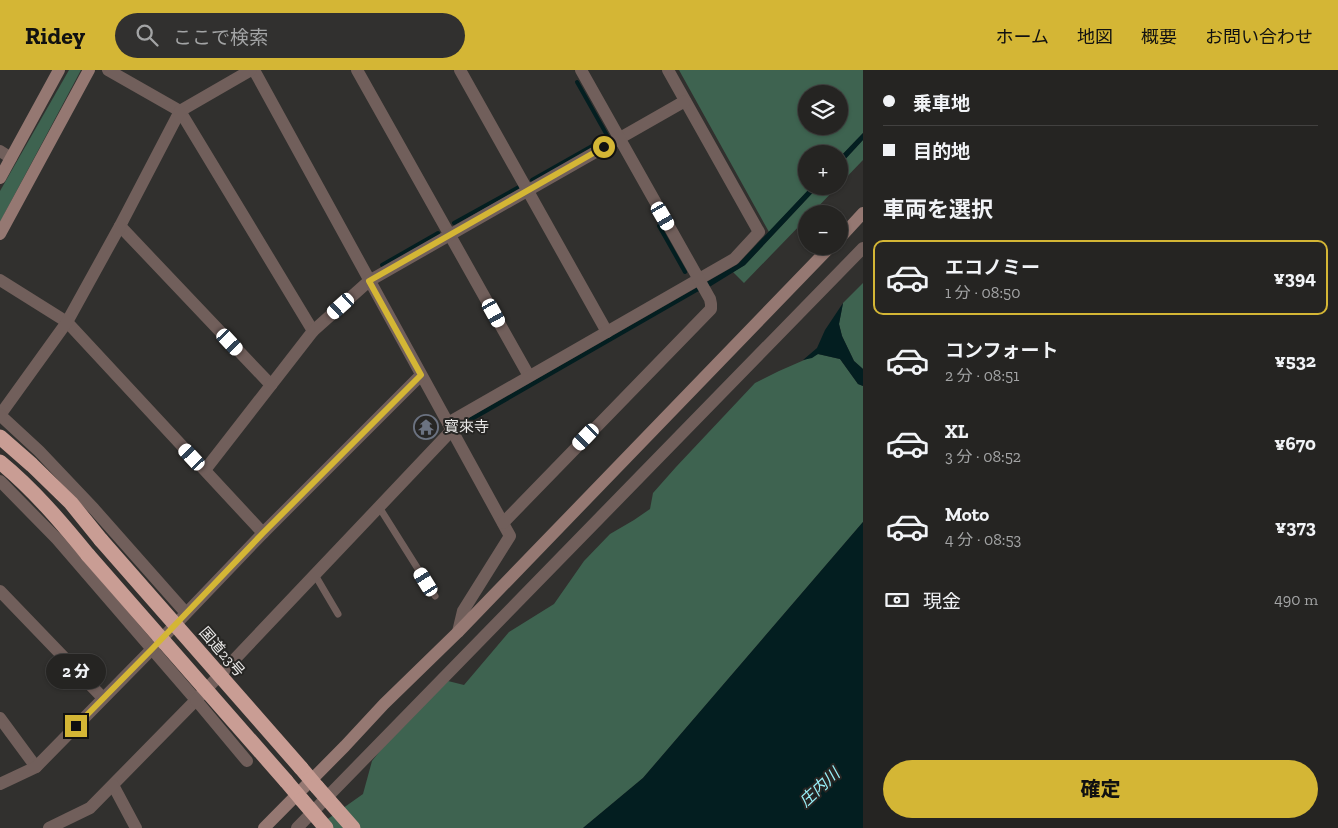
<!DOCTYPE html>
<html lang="ja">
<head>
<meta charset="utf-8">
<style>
  body { margin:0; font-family:"Zilla Slab","Noto Sans JP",serif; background:#31302f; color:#f1f3f6; height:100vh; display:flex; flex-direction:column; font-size:19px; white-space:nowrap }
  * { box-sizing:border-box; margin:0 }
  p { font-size:16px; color:#a3a4a5 }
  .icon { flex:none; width:28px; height:28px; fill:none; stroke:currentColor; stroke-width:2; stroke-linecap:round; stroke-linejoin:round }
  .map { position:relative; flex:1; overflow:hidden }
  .drawer { display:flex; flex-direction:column; background:#252422; width:475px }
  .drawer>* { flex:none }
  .banner { display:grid; align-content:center; height:110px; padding:0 20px; background:#252422 }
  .controls { position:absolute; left:798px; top:15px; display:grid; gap:10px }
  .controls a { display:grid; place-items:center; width:50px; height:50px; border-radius:50%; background:#252422; box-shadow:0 1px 4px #0004,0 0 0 1px #424140; font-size:25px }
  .end { position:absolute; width:22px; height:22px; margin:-11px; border:6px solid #d4b635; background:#111; box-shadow:0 0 0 2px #111 }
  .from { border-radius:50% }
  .bubble { position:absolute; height:35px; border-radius:18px; background:#252422; box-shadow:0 1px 4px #0004,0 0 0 1px #424140; font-size:16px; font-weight:800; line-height:35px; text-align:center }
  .car { position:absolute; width:15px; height:30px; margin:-15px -8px; border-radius:6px; box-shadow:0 0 4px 1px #0007; background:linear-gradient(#fff 24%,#345 0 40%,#fff 0 76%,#345 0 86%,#fff 0) }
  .banner b { display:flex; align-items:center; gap:18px; height:48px; font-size:19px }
  .banner b+b { border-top:1px solid #424140 }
  .banner i { width:12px; height:12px; background:#f1f3f6 }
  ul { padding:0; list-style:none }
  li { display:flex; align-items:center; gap:15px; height:75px; margin:0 10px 8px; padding:0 10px; border:2px solid transparent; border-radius:10px }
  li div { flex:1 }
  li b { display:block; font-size:19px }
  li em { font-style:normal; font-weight:800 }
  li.selected { border-color:#d4b635 }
  li>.icon { width:45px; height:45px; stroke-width:1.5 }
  h2 { padding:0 20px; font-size:22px; line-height:60px }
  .pay { display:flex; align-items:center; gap:12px; height:55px; padding:0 20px; font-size:19px }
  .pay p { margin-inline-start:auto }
  .button { display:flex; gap:10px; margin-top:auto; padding:10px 20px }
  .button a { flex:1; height:58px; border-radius:30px; background:#d4b635; color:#111; font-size:20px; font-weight:800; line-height:58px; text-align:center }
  header { display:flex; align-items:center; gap:30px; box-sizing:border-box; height:70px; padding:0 25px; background:#d4b635; color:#111 }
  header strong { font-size:24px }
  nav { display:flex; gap:28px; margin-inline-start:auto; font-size:18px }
  .search { width:350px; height:45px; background:#31302f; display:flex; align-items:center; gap:12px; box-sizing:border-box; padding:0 18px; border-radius:28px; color:#a3a4a5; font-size:19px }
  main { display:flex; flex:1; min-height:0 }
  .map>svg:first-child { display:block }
  .green { fill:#3e6350; fill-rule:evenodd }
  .water { fill:#031e20 }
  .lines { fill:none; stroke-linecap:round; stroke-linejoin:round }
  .stream { stroke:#031e20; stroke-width:4 }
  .lane { stroke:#715f5b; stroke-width:7 }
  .street { stroke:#715f5b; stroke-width:12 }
  .secondary { stroke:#957872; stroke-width:12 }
  .highway { stroke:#c99d94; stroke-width:15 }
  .highway-bridge { stroke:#c99d94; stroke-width:15 }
  .route { stroke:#d4b635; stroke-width:6 }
  .labels { text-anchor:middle; stroke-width:4; stroke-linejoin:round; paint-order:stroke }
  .poi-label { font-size:15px; fill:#eae9e8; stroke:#272624; text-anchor:start }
  .street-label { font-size:15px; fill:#eae9e8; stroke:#272624 }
  .water-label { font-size:16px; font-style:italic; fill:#99f1f9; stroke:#272624 }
</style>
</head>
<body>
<header>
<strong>Ridey</strong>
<div class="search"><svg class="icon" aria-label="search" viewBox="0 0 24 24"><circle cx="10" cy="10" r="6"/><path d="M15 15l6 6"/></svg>ここで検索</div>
<nav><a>ホーム</a><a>地図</a><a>概要</a><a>お問い合わせ</a></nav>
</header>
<main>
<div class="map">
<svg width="863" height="758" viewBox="0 0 863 758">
  <rect width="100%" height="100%" fill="#31302e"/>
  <g class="green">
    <polygon points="69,0 81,0 0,152 0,121"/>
    <path d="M 679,0 L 863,0 L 863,63 L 839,88 L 839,84 L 806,84 L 806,116 L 812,116 L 769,162 ZM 806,24 L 839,24 L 839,56 L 806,56 Z"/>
    <polygon points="863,70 863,90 839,115 839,96"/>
    <polygon points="819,116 838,116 811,144 806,144 806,149 744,213 733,202 745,195"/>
    <polygon points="863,213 863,299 854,291 842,266 839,254 843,233"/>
    <polygon points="818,284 840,289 858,314 863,316 863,452 643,708 583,758 315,758 363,724 372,691 392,666 448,611 464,615 509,562 554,534 584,491 610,464 634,450 650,439 653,423 676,397 755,313 779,301"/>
  </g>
  <g class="water">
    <polygon points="863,63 863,70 839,96 839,88"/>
    <polygon points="812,116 819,116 745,195 711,216 697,222 462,357 460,353 738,194"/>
    <polygon points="843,233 839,254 842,266 854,291 863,299 863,316 858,314 840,289 818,284 812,288 803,290 817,278 825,260"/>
    <polygon points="863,452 863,758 583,758 643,708"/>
  </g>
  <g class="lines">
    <g class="stream">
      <polyline points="532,110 608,67 577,12"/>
      <polyline points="454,153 519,117"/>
      <polyline points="659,156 685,202"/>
      <polyline points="382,195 438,163"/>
    </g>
    <g class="lane">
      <polyline points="379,437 435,526"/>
      <polyline points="315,505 338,544"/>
    </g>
    <g class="street">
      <polyline points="108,0 180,41 313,261"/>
      <polyline points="254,0 510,466 463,541 458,562"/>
      <polyline points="357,0 529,306"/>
      <polyline points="460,0 607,262"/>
      <polyline points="0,81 11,88"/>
      <polyline points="120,156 271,315"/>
      <polyline points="0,210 67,252 263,463"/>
      <polyline points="0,345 67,252 120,156 180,41 251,0"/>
      <polyline points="0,345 39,381 94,439 186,543"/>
      <polyline points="448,353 734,189 759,162 668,0"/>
      <polyline points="205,400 313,261 369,211 685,31"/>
      <polyline points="0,411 57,469 196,630 90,738 49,758"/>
      <polyline points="503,453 711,239 711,234 710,229 581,0"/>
      <polyline points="0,521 103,628"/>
      <polyline points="0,648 36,697"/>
      <polyline points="247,691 196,630 452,360"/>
      <polyline points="0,714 36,697 152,579 263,463 421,305"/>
      <polyline points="113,715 136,758"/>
      <polyline points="297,758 863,178"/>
    </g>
    <g class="secondary">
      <polyline points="0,108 59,0"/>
      <polyline points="0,164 89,0"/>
      <polyline points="839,169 863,143"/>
      <polyline points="264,758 345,676 384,634 458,562 831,176"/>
    </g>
    <g class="highway">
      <polyline points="0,367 32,395 71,433 101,470"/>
      <path d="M 0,392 C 33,419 61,452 88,485"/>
      <polyline points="301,698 317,717"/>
      <polyline points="286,711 302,730"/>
    </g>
    <g class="highway-bridge">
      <polyline points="101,470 301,698"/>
      <polyline points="88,485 286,711"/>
      <polyline points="317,717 353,758"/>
      <polyline points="302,730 326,758"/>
    </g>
  </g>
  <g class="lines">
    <polyline class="route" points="76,656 152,579 263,463 421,305 369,211 604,77"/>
  </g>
  <defs>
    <symbol id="temple-ring" viewBox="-11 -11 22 22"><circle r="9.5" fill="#272624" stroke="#6b7280" stroke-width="1.5"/><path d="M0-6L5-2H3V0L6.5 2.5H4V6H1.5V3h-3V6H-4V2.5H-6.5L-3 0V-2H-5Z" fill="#6b7280"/></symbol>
  </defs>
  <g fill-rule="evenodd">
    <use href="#temple-ring" x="412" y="343" width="28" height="28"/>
  </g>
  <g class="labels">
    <g class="poi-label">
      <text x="444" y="362">寳來寺</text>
    </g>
    <g class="street-label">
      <text transform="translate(222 582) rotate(49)" y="5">国道23号</text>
    </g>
    <g class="water-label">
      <text transform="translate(819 717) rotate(-43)" y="6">庄内川</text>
    </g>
  </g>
</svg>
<div class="controls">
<a><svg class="icon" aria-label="layers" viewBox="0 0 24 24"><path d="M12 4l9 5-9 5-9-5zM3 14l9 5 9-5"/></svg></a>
<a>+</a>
<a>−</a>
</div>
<i class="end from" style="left:604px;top:77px"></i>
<i class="end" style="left:76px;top:656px"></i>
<div class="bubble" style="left:46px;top:584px;width:60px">2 分</div>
<i class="car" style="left:663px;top:146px;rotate:150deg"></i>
<i class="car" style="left:341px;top:236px;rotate:228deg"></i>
<i class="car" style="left:494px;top:243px;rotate:151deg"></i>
<i class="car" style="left:230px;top:272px;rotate:137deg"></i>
<i class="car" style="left:586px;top:367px;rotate:224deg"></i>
<i class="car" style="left:192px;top:387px;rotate:317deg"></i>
<i class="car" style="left:426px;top:512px;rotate:328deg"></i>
</div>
<section class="drawer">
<div class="banner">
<b><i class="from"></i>乗車地</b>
<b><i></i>目的地</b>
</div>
<h2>車両を選択</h2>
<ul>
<li class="selected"><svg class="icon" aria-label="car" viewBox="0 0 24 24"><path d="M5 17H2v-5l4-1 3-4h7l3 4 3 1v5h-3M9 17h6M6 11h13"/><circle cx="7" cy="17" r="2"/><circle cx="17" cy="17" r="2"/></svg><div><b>エコノミー</b><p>1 分 · 08:50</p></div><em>¥394</em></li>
<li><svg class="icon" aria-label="car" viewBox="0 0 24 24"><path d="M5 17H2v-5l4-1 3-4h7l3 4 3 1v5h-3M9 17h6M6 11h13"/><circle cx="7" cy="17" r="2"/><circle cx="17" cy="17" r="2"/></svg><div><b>コンフォート</b><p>2 分 · 08:51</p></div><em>¥532</em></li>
<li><svg class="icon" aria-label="car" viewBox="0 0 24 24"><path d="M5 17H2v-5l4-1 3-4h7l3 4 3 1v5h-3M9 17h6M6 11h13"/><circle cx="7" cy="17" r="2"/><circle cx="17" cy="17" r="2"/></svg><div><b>XL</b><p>3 分 · 08:52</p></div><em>¥670</em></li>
<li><svg class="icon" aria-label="car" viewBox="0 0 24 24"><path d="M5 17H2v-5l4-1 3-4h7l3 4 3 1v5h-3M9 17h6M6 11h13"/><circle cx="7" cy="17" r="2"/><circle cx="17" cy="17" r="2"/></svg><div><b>Moto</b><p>4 分 · 08:53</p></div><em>¥373</em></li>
</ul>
<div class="pay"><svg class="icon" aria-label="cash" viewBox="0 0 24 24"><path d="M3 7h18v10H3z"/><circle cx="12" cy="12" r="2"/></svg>現金<p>490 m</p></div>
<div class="button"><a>確定</a></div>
</section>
</main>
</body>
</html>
